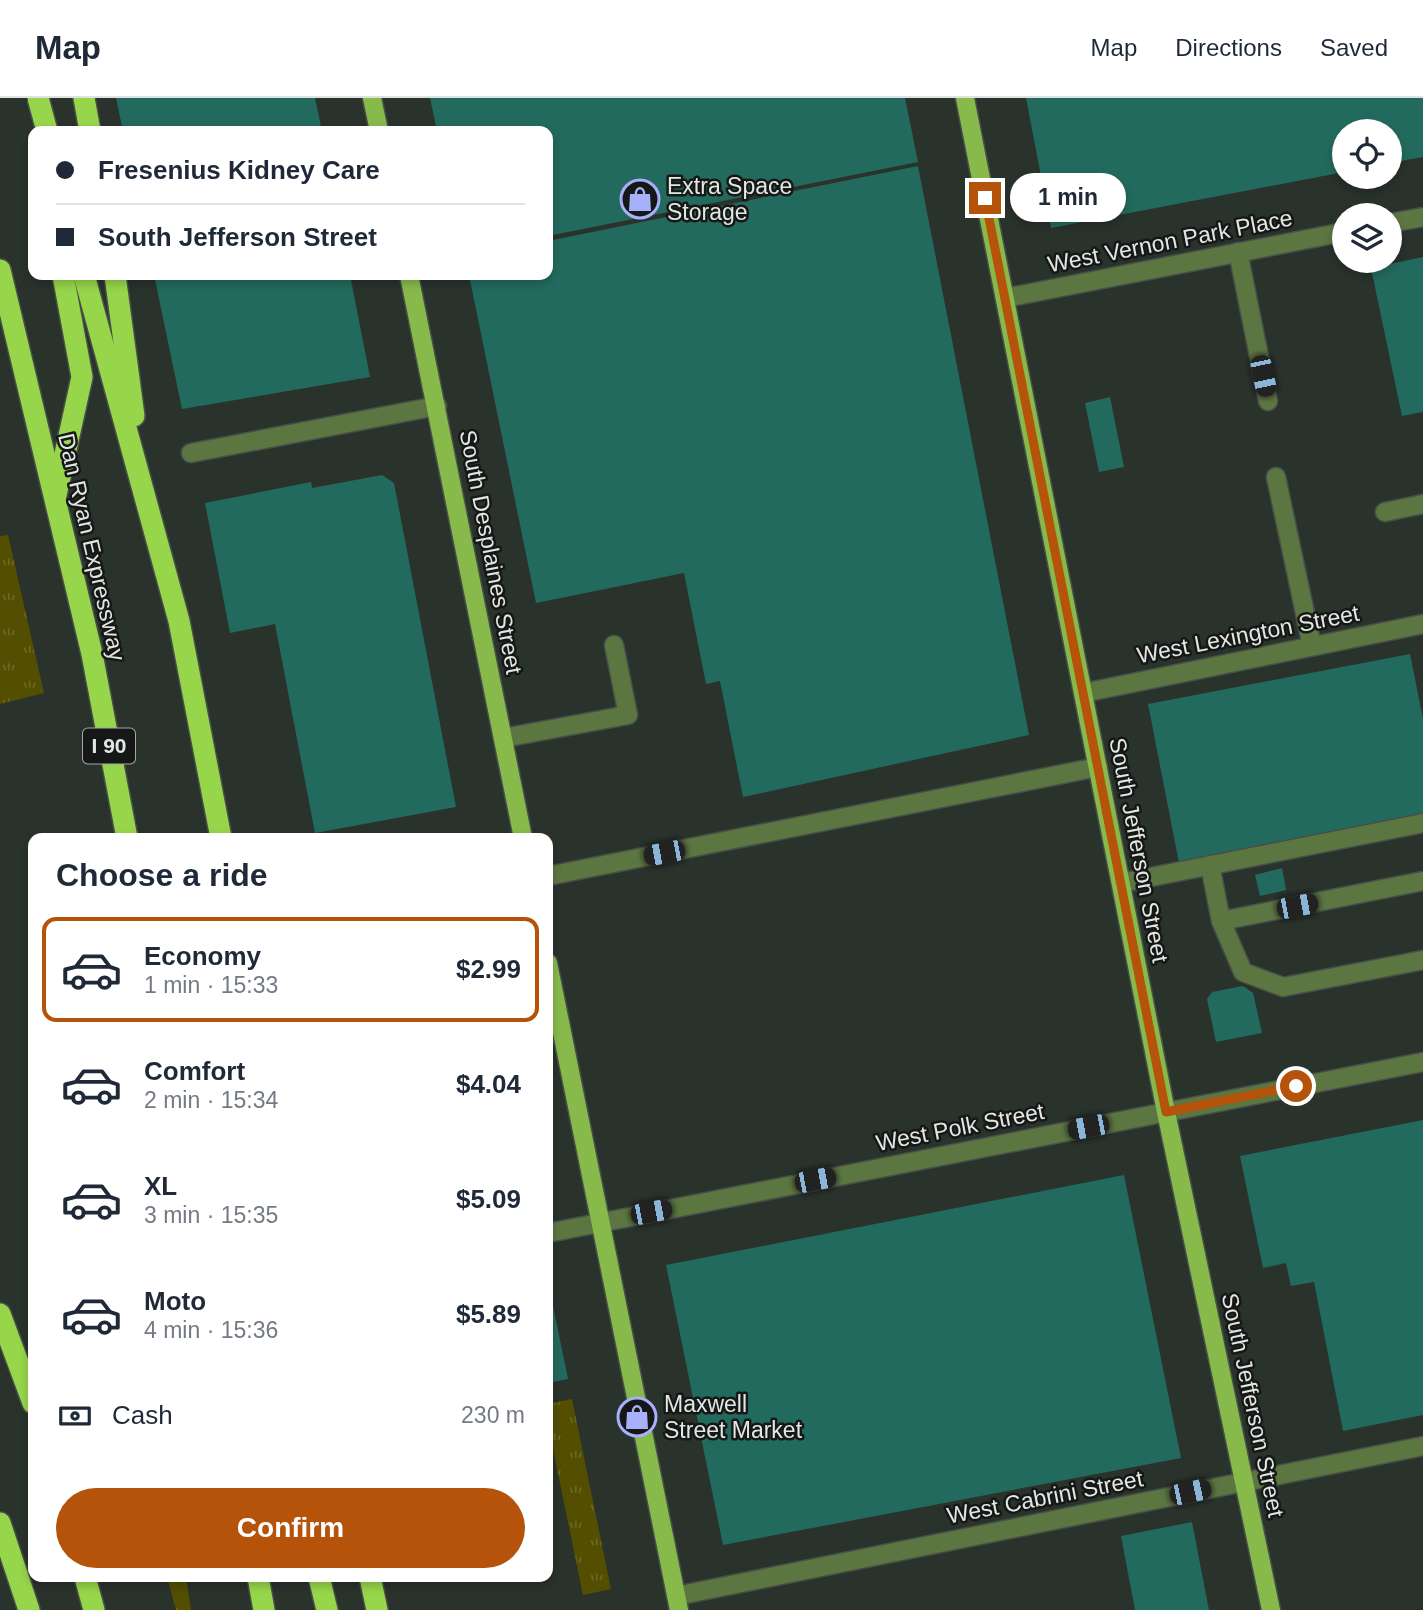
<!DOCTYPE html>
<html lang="en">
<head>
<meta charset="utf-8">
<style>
  body { margin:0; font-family:Helvetica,sans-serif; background:#f6f6f7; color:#1f2937; height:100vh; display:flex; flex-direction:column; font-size:26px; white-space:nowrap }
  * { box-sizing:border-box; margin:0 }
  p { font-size:23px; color:#747a83 }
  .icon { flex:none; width:38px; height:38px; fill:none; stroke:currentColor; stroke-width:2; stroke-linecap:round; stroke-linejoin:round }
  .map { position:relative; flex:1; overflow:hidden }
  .drawer { position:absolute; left:28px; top:735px; width:525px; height:749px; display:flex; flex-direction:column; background:#fff; border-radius:14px; box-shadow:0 4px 10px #0003 }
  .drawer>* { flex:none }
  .top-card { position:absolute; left:28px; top:28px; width:525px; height:154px; border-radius:14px; box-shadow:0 4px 10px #0003; display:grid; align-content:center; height:154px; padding:0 28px; background:#fff }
  .controls { position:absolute; left:1332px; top:21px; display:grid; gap:14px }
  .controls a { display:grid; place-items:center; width:70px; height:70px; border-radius:50%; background:#fff; box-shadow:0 4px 10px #0003; font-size:35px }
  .end { position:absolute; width:32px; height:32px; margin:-16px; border:9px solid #b45309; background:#fff; box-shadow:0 0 0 4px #fff }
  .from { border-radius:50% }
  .bubble { position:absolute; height:49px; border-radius:24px; background:#fff; box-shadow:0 4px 10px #0003; font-size:23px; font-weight:700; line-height:49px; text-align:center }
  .car { position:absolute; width:21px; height:42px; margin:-21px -10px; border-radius:9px; box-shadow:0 0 5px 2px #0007; background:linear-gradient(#222 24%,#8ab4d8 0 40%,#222 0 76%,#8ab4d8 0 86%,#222 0) }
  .top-card b { display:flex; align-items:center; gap:24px; height:66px; font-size:26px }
  .top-card b+b { border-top:2px solid #e0e1e3 }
  .top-card i { width:18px; height:18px; background:#1f2937 }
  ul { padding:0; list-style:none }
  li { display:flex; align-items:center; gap:21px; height:105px; margin:0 14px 10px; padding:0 14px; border:4px solid transparent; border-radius:14px }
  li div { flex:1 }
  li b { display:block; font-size:26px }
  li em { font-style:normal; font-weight:700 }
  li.active { border-color:#b45309 }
  li>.icon { width:63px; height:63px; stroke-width:1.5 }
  h2 { padding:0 28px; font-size:32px; line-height:84px }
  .pay { display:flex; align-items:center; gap:18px; height:77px; padding:0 28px; font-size:26px }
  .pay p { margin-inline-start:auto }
  .cta { display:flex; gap:14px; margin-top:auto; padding:14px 28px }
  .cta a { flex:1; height:80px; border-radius:42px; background:#b45309; color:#fff; font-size:28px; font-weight:700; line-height:80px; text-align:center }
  header { display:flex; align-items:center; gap:42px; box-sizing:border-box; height:98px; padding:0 35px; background:#fff; border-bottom:2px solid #e0e1e3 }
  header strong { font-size:33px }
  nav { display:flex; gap:38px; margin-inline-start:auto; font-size:24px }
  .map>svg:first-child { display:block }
  .grass { fill:url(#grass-tufts) }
  .building { fill:#236a5e }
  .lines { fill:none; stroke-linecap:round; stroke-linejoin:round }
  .minor-casing { stroke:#474f49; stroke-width:21 }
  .major-casing { stroke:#474f49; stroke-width:21 }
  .highway-casing { stroke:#474f49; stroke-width:24 }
  .minor { stroke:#5c7642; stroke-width:18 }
  .major { stroke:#87ba4a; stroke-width:18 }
  .highway { stroke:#97d64a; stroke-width:21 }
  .highway-bridge-casing { stroke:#474f49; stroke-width:24; stroke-linecap:butt }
  .highway-bridge { stroke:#97d64a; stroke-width:21 }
  .route { stroke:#b45309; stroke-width:9 }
  .labels { text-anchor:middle; stroke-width:5; stroke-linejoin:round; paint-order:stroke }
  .shield { fill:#151816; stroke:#a4a9a6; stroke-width:2 }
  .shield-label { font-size:21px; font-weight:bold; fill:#e2e7e3 }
  .poi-label { font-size:23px; fill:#e2e7e3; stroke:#151816; text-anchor:start }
  .street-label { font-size:23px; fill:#e2e7e3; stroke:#151816 }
</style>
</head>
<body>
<header>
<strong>Map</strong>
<nav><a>Map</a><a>Directions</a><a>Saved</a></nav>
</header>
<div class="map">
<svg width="1423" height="1512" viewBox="0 0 1423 1512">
  <defs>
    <pattern id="grass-tufts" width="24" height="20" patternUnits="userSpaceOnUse" patternTransform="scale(1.75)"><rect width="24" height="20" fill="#534e00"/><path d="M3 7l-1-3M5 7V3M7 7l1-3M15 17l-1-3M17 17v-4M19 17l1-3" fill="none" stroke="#6b6825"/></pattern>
  </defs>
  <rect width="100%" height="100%" fill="#2a322c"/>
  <g class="grass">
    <polygon points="8,437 44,595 0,606 0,438"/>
    <polygon points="572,1301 611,1491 583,1497 548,1327 548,1306"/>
    <polygon points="167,1479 186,1479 191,1512 176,1512"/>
  </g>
  <g class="building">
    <polygon points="116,0 315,0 322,33 123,33"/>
    <polygon points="430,0 905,0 918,64 548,138 548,33 437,33"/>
    <polygon points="1026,0 1423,0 1423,59 1390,65 1390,33 1344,33 1344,74 1051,130"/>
    <polygon points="918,68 1029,637 743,699 720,583 706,586 684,475 536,505 469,177 548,177 548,143"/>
    <polygon points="1423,159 1423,314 1402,318 1371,170"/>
    <polygon points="154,177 350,177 370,279 182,311"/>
    <polygon points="1110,299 1124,369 1099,374 1085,305"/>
    <polygon points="382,377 394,385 456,709 315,735 275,526 230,535 205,405 311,384 312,390"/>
    <polygon points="1410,556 1423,621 1423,718 1179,765 1148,606"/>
    <polygon points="1282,770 1286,792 1260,798 1255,777"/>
    <polygon points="1243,888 1253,895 1262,935 1216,944 1207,901 1212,894"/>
    <polygon points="1423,1022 1423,1317 1343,1333 1314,1184 1291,1188 1286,1165 1263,1170 1240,1058"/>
    <polygon points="1124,1077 1181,1360 723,1447 666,1167"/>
    <polygon points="551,1198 568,1281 548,1285 548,1199"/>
    <polygon points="1192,1424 1209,1512 1135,1512 1121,1438"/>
  </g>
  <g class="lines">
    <defs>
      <g id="minor">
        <polyline points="1390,125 1423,119"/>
        <polyline points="1238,154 1268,303"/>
        <polyline points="1005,200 1344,134"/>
        <polyline points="191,355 437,308"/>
        <polyline points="1276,379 1312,548"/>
        <polyline points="1385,414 1423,406"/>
        <polyline points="1083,595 1423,526"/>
        <polyline points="503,640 628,617 614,547"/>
        <polyline points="1210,767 1221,823 1243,874 1283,889 1423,862"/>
        <polyline points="548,778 1098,669"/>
        <polyline points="1121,785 1423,725"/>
        <polyline points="1221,823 1423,783"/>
        <polyline points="548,1135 1423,964"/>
        <polyline points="676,1498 1423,1348"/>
      </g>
      <g id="major">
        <polyline points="372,0 379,33"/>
        <polyline points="965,0 1166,1014 1271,1512"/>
        <polyline points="409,177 523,740"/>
        <polyline points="548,865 679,1512"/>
      </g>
      <g id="highway">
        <polyline points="84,0 90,33"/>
        <polyline points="0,172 92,556 127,740"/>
        <polyline points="84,177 179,523 221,740"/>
        <polyline points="115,177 134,318"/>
        <polyline points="56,397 82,279 63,177"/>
        <polyline points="0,1216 33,1305"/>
        <polyline points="0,1425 29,1512"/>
        <polyline points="85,1479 94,1512"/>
        <polyline points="258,1479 264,1512"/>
        <polyline points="319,1479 327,1512"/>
        <polyline points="370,1479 377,1512"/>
      </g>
    </defs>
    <use href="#minor" class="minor-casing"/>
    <use href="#major" class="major-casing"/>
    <use href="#highway" class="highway-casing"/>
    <use href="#minor" class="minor"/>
    <use href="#major" class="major"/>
    <use href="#highway" class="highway"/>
    <defs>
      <polyline id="highway-bridge" points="38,0 47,33"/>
    </defs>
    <use href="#highway-bridge" class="highway-bridge-casing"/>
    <use href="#highway-bridge" class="highway-bridge"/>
  </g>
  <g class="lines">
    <polyline class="route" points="985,100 1166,1014 1296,988"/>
  </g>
  <defs>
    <symbol id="shop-ring" viewBox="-11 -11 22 22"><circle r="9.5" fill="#151816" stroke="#a8b0fc" stroke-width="1.5"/><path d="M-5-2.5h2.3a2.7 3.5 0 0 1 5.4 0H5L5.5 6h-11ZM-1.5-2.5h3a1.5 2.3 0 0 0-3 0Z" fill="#a8b0fc"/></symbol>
  </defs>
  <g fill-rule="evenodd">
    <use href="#shop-ring" x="618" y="79" width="44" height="44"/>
    <use href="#shop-ring" x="615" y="1297" width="44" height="44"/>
  </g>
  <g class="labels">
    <rect class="shield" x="83" y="630.5" width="52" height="35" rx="5"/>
    <g class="shield-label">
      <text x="109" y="655">I 90</text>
    </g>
    <g class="poi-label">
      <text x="667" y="96">Extra Space<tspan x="667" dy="26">Storage</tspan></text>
      <text x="664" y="1314">Maxwell<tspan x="664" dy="26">Street Market</tspan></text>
    </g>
    <g class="street-label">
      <text transform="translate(1170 143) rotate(-11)" y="8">West Vernon Park Place</text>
      <text transform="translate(92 449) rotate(77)" y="8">Dan Ryan Expressway</text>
      <text transform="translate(491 454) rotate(79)" y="8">South Desplaines Street</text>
      <text transform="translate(1248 536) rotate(-11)" y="8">West Lexington Street</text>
      <text transform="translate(1139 752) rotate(79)" y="8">South Jefferson Street</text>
      <text transform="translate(960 1029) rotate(-11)" y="8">West Polk Street</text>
      <text transform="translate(1253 1307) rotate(78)" y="8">South Jefferson Street</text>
      <text transform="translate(1045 1399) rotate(-11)" y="8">West Cabrini Street</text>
    </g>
  </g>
</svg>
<div class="controls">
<a><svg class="icon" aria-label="locate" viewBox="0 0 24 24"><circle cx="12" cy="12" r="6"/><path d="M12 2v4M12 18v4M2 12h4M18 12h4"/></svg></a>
<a><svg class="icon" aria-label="layers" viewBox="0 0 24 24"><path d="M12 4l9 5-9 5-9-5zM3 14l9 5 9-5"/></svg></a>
</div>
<i class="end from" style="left:1296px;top:988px"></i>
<i class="end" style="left:985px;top:100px"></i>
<div class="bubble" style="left:1010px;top:75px;width:116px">1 min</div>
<i class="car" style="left:1263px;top:278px;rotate:168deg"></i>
<i class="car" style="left:664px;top:755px;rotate:259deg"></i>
<i class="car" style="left:1297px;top:808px;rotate:79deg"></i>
<i class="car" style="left:1088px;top:1029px;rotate:259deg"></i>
<i class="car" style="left:815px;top:1082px;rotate:79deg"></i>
<i class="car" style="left:651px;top:1114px;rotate:79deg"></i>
<i class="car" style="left:1190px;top:1394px;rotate:78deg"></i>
<div class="top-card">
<b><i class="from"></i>Fresenius Kidney Care</b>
<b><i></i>South Jefferson Street</b>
</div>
<section class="drawer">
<h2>Choose a ride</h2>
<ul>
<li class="active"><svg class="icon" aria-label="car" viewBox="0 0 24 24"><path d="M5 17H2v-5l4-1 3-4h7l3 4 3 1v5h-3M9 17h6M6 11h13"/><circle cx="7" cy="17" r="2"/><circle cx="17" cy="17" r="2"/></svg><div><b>Economy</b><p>1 min · 15:33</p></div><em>$2.99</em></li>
<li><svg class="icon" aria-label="car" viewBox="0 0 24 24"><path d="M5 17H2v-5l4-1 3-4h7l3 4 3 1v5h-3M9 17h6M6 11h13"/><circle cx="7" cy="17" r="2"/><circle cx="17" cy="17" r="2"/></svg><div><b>Comfort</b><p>2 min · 15:34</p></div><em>$4.04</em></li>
<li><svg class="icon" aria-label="car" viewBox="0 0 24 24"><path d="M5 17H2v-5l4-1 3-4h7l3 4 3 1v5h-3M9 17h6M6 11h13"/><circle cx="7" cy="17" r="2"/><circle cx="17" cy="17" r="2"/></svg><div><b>XL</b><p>3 min · 15:35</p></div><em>$5.09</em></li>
<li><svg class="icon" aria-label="car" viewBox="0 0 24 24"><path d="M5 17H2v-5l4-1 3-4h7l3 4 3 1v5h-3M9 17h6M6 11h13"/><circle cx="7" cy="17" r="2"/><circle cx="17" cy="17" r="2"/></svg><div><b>Moto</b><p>4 min · 15:36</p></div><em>$5.89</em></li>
</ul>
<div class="pay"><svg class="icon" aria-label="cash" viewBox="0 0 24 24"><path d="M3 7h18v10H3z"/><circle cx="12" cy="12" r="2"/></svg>Cash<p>230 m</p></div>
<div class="cta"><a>Confirm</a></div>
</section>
</div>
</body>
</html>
